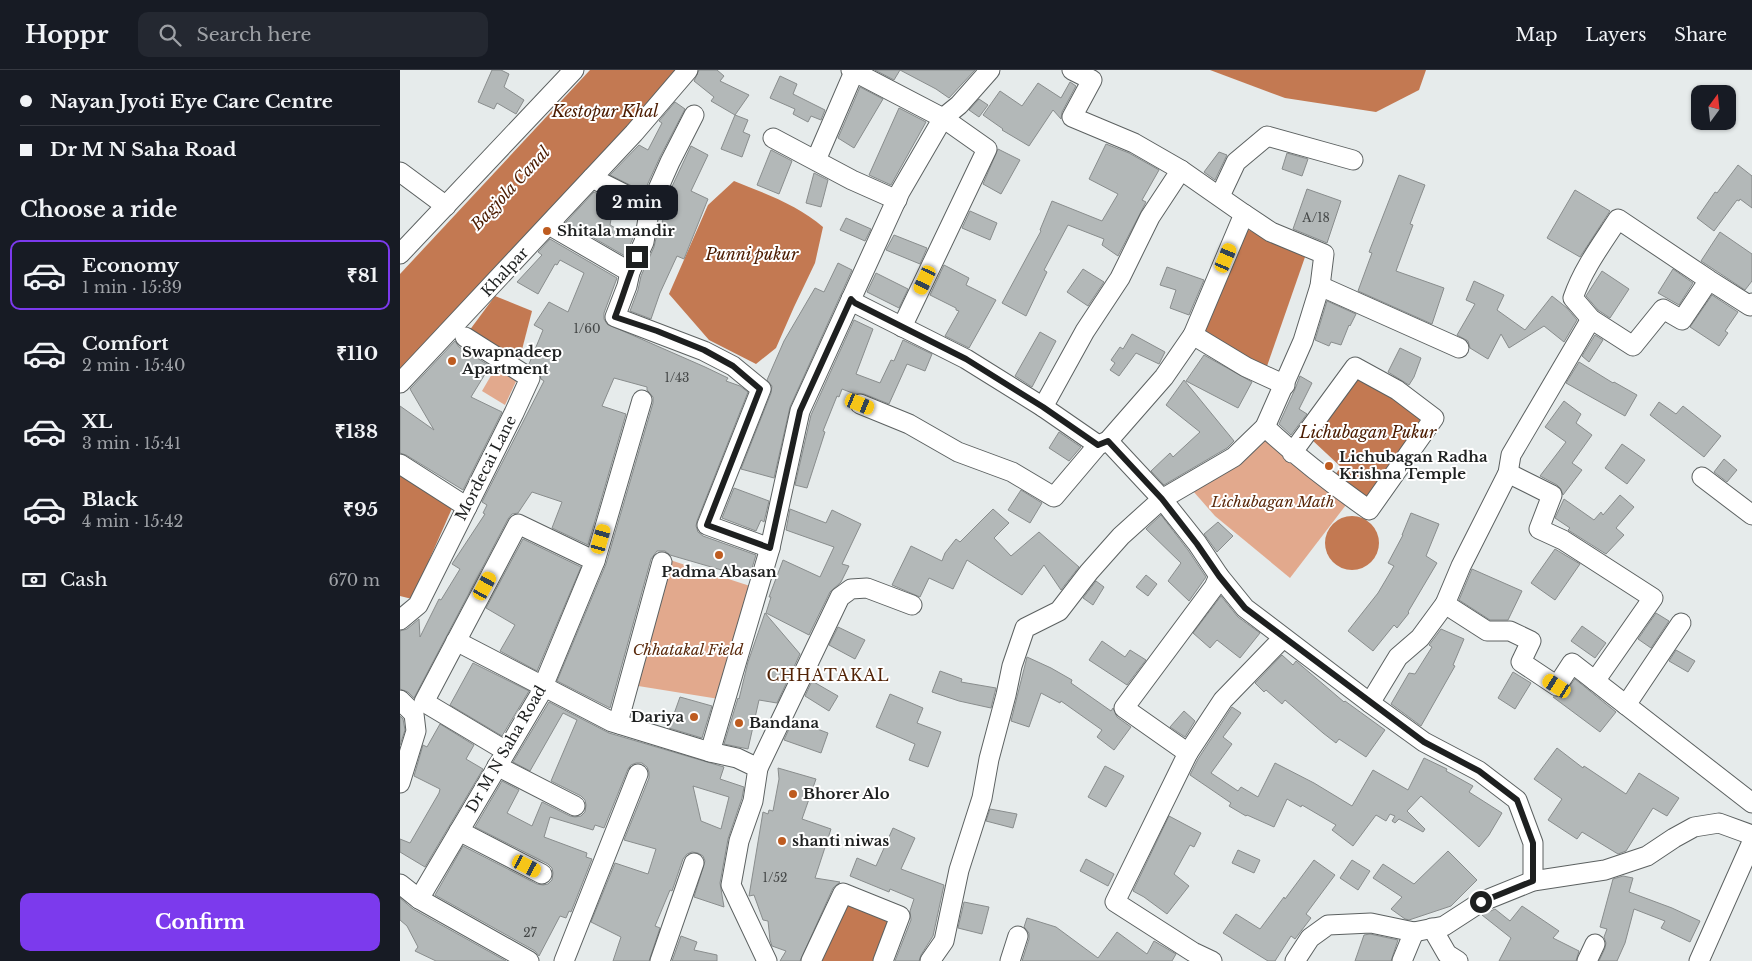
<!DOCTYPE html>
<html lang="en">
<head>
<meta charset="utf-8">
<style>
  body { margin:0; font-family:"Libre Baskerville",serif; background:#242831; color:#f1f3f6; height:100vh; display:flex; flex-direction:column; font-size:19px; white-space:nowrap }
  * { box-sizing:border-box; margin:0 }
  p { font-size:16px; color:#9ea1a6 }
  .icon { flex:none; width:28px; height:28px; fill:none; stroke:currentColor; stroke-width:2; stroke-linecap:round; stroke-linejoin:round }
  .map { position:relative; flex:1; overflow:hidden }
  .drawer { display:flex; flex-direction:column; background:#171b24; width:400px }
  .drawer>* { flex:none }
  .top-card { display:grid; align-content:center; height:110px; padding:0 20px; background:#171b24 }
  .needle { width:32px; rotate:15deg }
  .tools { position:absolute; left:1291px; top:15px; display:grid; gap:10px }
  .tools a { display:grid; place-items:center; width:45px; height:45px; border-radius:10px; background:#171b24; box-shadow:0 1px 4px #0004; font-size:25px }
  .end { position:absolute; width:22px; height:22px; margin:-11px; border:6px solid #1e2020; background:#fff; box-shadow:0 0 0 2px #fff }
  .from { border-radius:50% }
  .bubble { position:absolute; height:35px; border-radius:10px; background:#171b24; box-shadow:0 1px 4px #0004; font-size:16px; font-weight:800; line-height:35px; text-align:center }
  .car { position:absolute; width:15px; height:30px; margin:-15px -8px; border-radius:6px; box-shadow:0 0 4px 1px #0007; background:linear-gradient(#f5c518 24%,#345 0 40%,#f5c518 0 76%,#345 0 86%,#f5c518 0) }
  .top-card b { display:flex; align-items:center; gap:18px; height:48px; font-size:19px }
  .top-card b+b { border-top:1px solid #363941 }
  .top-card i { width:12px; height:12px; background:#f1f3f6 }
  ul { padding:0; list-style:none }
  li { display:flex; align-items:center; gap:15px; height:70px; margin:0 10px 8px; padding:0 10px; border:2px solid transparent; border-radius:10px }
  li div { flex:1 }
  li b { display:block; font-size:19px }
  li em { font-style:normal; font-weight:800 }
  li.active { border-color:#7c3aed }
  li>.icon { width:45px; height:45px; stroke-width:1.5 }
  h2 { padding:0 20px; font-size:22px; line-height:60px }
  .pay { display:flex; align-items:center; gap:12px; height:55px; padding:0 20px; font-size:19px }
  .pay p { margin-inline-start:auto }
  .button { display:flex; gap:10px; margin-top:auto; padding:10px 20px }
  .button a { flex:1; height:58px; border-radius:10px; background:#7c3aed; color:#fff; font-size:20px; font-weight:800; line-height:58px; text-align:center }
  header { display:flex; align-items:center; gap:30px; box-sizing:border-box; height:70px; padding:0 25px; background:#171b24; border-bottom:1px solid #363941 }
  header strong { font-size:24px }
  nav { display:flex; gap:28px; margin-inline-start:auto; font-size:18px }
  .search { width:350px; height:45px; background:#242831; display:flex; align-items:center; gap:12px; box-sizing:border-box; padding:0 18px; border-radius:10px; color:#9ea1a6; font-size:19px }
  main { display:flex; flex:1; min-height:0 }
  .map>svg:first-child { display:block }
  .green { fill:#e2a98d }
  .water { fill:#c37952 }
  .building { fill:#b3b8b8; stroke:#898d8d; fill-rule:evenodd }
  .lines { fill:none; stroke-linecap:round; stroke-linejoin:round }
  .minor-casing { stroke:#5c6161; stroke-width:21 }
  .minor { stroke:#fff; stroke-width:19 }
  .route { stroke:#1e2020; stroke-width:6 }
  .poi-dot { fill:#be5c20; stroke:#fff; stroke-width:2 }
  .labels { text-anchor:middle; stroke-width:4; stroke-linejoin:round; paint-order:stroke }
  .number-label { font-size:12px; fill:#434646 }
  .poi-label { font-size:15px; font-weight:bold; fill:#1e2020; stroke:#fff; text-anchor:start }
  .street-label { font-size:15px; fill:#1e2020; stroke:#fff }
  .park-label { font-size:15px; font-style:italic; fill:#5a290b; stroke:#fff }
  .water-label { font-size:16px; font-style:italic; fill:#4b1b00; stroke:#fff }
  .neighbourhood-label { font-size:16px; letter-spacing:1px; fill:#532407; stroke:#fff }
</style>
</head>
<body>
<header>
<strong>Hoppr</strong>
<div class="search"><svg class="icon" aria-label="search" viewBox="0 0 24 24"><circle cx="10" cy="10" r="6"/><path d="M15 15l6 6"/></svg>Search here</div>
<nav><a>Map</a><a>Layers</a><a>Share</a></nav>
</header>
<main>
<section class="drawer">
<div class="top-card">
<b><i class="from"></i>Nayan Jyoti Eye Care Centre</b>
<b><i></i>Dr M N Saha Road</b>
</div>
<h2>Choose a ride</h2>
<ul>
<li class="active"><svg class="icon" aria-label="car" viewBox="0 0 24 24"><path d="M5 17H2v-5l4-1 3-4h7l3 4 3 1v5h-3M9 17h6M6 11h13"/><circle cx="7" cy="17" r="2"/><circle cx="17" cy="17" r="2"/></svg><div><b>Economy</b><p>1 min · 15:39</p></div><em>₹81</em></li>
<li><svg class="icon" aria-label="car" viewBox="0 0 24 24"><path d="M5 17H2v-5l4-1 3-4h7l3 4 3 1v5h-3M9 17h6M6 11h13"/><circle cx="7" cy="17" r="2"/><circle cx="17" cy="17" r="2"/></svg><div><b>Comfort</b><p>2 min · 15:40</p></div><em>₹110</em></li>
<li><svg class="icon" aria-label="car" viewBox="0 0 24 24"><path d="M5 17H2v-5l4-1 3-4h7l3 4 3 1v5h-3M9 17h6M6 11h13"/><circle cx="7" cy="17" r="2"/><circle cx="17" cy="17" r="2"/></svg><div><b>XL</b><p>3 min · 15:41</p></div><em>₹138</em></li>
<li><svg class="icon" aria-label="car" viewBox="0 0 24 24"><path d="M5 17H2v-5l4-1 3-4h7l3 4 3 1v5h-3M9 17h6M6 11h13"/><circle cx="7" cy="17" r="2"/><circle cx="17" cy="17" r="2"/></svg><div><b>Black</b><p>4 min · 15:42</p></div><em>₹95</em></li>
</ul>
<div class="pay"><svg class="icon" aria-label="cash" viewBox="0 0 24 24"><path d="M3 7h18v10H3z"/><circle cx="12" cy="12" r="2"/></svg>Cash<p>670 m</p></div>
<div class="button"><a>Confirm</a></div>
</section>
<div class="map">
<svg width="1352" height="891" viewBox="0 0 1352 891">
  <rect width="100%" height="100%" fill="#e6ebeb"/>
  <g class="green">
    <polygon points="96,297 119,305 105,335 82,321"/>
    <polygon points="866,363 949,431 890,508 815,446 793,421"/>
    <polygon points="270,490 350,516 319,629 232,615"/>
  </g>
  <g class="water">
    <polygon points="190,0 297,0 0,311 0,204"/>
    <polygon points="810,0 1026,0 1019,20 976,42 885,28"/>
    <path d="M 334,111 C 364,123 398,135 423,157 L 415,193 L 394,237 L 376,278 L 356,294 L 309,270 L 269,224 L 308,135 Z"/>
    <polygon points="847,159 905,187 866,299 801,263"/>
    <polygon points="95,226 132,241 118,295 69,261"/>
    <polygon points="957,306 1027,349 968,436 934,406 941,397 911,369"/>
    <polygon points="0,405 53,436 12,529 0,526"/>
    <circle cx="952" cy="473" r="27"/>
    <polygon points="446,831 491,851 477,891 417,891"/>
  </g>
  <g class="building">
    <polygon points="92,0 101,0 109,4 104,17 124,30 116,44 97,33 94,39 78,32"/>
    <polygon points="299,0 317,0 324,6 320,11 349,25 335,45 311,31 314,27 294,11"/>
    <polygon points="475,0 575,0 549,28 536,19 500,0 494,10"/>
    <polygon points="380,6 397,14 393,24 425,40 421,50 411,46 408,52 393,44 395,39 370,28"/>
    <polygon points="670,12 676,16 662,42 661,49 653,40 629,76 602,60 603,59 583,45 600,21 622,36 638,13 661,28"/>
    <polygon points="460,17 483,29 454,78 438,68"/>
    <polygon points="579,29 588,35 579,47 569,40"/>
    <polygon points="275,32 285,39 260,87 244,122 210,105 239,75 248,80 262,53 259,51"/>
    <polygon points="499,38 526,52 491,115 469,105"/>
    <polygon points="335,45 348,50 343,62 350,65 342,87 321,79"/>
    <polygon points="706,74 729,83 759,100 742,130 746,132 718,186 702,175 704,169 668,155 644,200 647,202 626,246 602,233 641,161 640,160 652,131 702,151 718,124 689,109"/>
    <polygon points="291,76 308,85 291,121 308,129 284,189 277,186 260,223 251,249 230,241 238,220 241,206 254,177 257,164 265,145 260,143 261,140"/>
    <polygon points="598,79 620,90 601,124 583,114"/>
    <polygon points="371,80 392,91 379,124 357,115"/>
    <polygon points="819,82 827,85 815,110 804,102"/>
    <polygon points="887,83 908,89 902,106 882,99"/>
    <polygon points="1338,95 1352,106 1352,138 1340,129 1339,131 1337,130 1314,161 1297,148 1315,122 1317,123"/>
    <polygon points="414,103 428,110 421,137 406,133"/>
    <polygon points="999,105 1025,115 1010,154 1013,155 996,201 1044,218 1032,254 958,221 972,183 969,182"/>
    <polygon points="907,119 941,131 927,173 893,159"/>
    <polygon points="1175,120 1210,141 1180,187 1147,168"/>
    <polygon points="194,122 214,132 210,155 233,168 225,186 166,152"/>
    <polygon points="570,141 597,153 590,170 562,158"/>
    <polygon points="446,148 471,159 465,171 440,160"/>
    <polygon points="1320,162 1352,184 1352,211 1345,220 1301,191"/>
    <polygon points="494,165 527,178 520,194 486,180"/>
    <polygon points="150,169 217,208 204,243 204,249 207,254 305,297 328,308 326,311 340,316 348,322 297,451 296,456 298,462 303,466 356,485 349,508 270,485 265,481 257,481 251,489 210,638 157,611 206,494 253,333 253,327 247,320 247,317 214,308 202,336 226,344 188,475 152,458 162,432 132,422 118,443 112,444 108,449 14,628 8,622 0,619 0,561 7,559 19,549 20,567 39,529 41,530 60,499 52,494 85,444 83,443 87,435 82,432 144,311 141,309 139,302 129,294 143,260 134,255 149,232 168,242 184,203 160,190 157,195 155,194 138,224 117,212 142,185 138,182"/>
    <polygon points="438,193 452,200 390,337 374,408 341,399 371,323 372,316 367,310 384,271 415,218 424,222"/>
    <polygon points="544,195 569,208 566,215 596,230 569,278 545,266 559,241 556,240 556,238 530,225"/>
    <polygon points="767,197 804,210 789,245 770,238 776,220 760,215"/>
    <polygon points="683,199 704,212 688,236 667,222"/>
    <polygon points="1273,199 1293,213 1279,235 1258,223"/>
    <polygon points="1202,201 1229,219 1210,248 1198,240 1186,226"/>
    <polygon points="476,203 508,219 499,238 467,222"/>
    <polygon points="1074,211 1104,225 1097,240 1125,260 1152,226 1167,238 1177,250 1164,272 1144,256 1109,278 1101,264 1088,289 1070,278 1068,271 1057,265 1075,234 1066,230"/>
    <polygon points="1312,225 1338,242 1325,261 1328,263 1319,276 1290,257"/>
    <polygon points="927,231 956,244 950,256 949,255 941,275 931,272 929,276 915,270"/>
    <polygon points="454,250 473,259 456,304 480,313 491,290 494,291 503,270 532,284 525,301 507,294 489,334 464,324 455,324 442,319 439,327 437,326 423,361 425,362 407,418 395,415 411,345"/>
    <polygon points="640,262 656,271 632,317 615,306"/>
    <polygon points="732,264 765,282 759,294 736,283 719,306 710,300 715,293 711,290 720,277 723,279"/>
    <polygon points="1195,265 1203,270 1189,292 1182,286"/>
    <polygon points="55,271 59,277 90,296 71,327 102,342 63,420 6,385 0,383 0,336 34,360 10,319"/>
    <polygon points="1000,278 1021,288 1014,307 1009,315 988,302"/>
    <polygon points="804,285 852,312 838,338 786,311"/>
    <polygon points="1179,292 1213,313 1214,312 1237,325 1225,346 1166,313"/>
    <polygon points="900,306 912,313 899,339 907,344 891,365 879,354 895,319"/>
    <polygon points="784,310 834,371 827,378 764,415 751,401 770,383 773,387 800,362 766,335"/>
    <polygon points="1164,331 1181,344 1176,353 1192,365 1172,393 1182,400 1163,425 1161,419 1157,415 1140,406 1166,372 1145,357"/>
    <polygon points="1259,332 1276,344 1283,336 1321,366 1304,387 1250,345"/>
    <polygon points="659,362 681,377 669,391 649,378"/>
    <polygon points="1222,374 1245,390 1227,414 1205,398"/>
    <polygon points="1324,389 1337,400 1327,412 1314,402"/>
    <polygon points="334,418 369,431 364,452 361,450 356,461 322,448"/>
    <polygon points="621,420 642,433 630,453 608,440"/>
    <polygon points="1220,425 1234,437 1216,458 1224,465 1206,484 1168,460 1170,458 1155,448 1164,429 1194,450 1201,442 1203,445"/>
    <polygon points="390,439 426,453 432,440 461,454 442,494 449,496 441,512 430,522 409,565 366,543 371,527 369,527 383,490 420,507 434,477 386,460"/>
    <polygon points="593,439 609,453 594,468 611,486 639,462 679,497 661,520 644,495 622,525 567,490 553,519 529,508 520,527 492,515 511,476 542,491 545,483 556,469 560,472"/>
    <polygon points="1011,443 1039,454 1026,486 1037,493 1008,542 1009,543 997,558 994,555 973,581 948,561 978,523 994,496 988,493 1003,465 1002,465"/>
    <polygon points="761,445 788,480 806,507 789,531 768,511 781,493 746,459"/>
    <polygon points="818,452 833,466 817,482 804,464"/>
    <polygon points="123,469 181,497 137,601 100,581 115,555 86,538"/>
    <polygon points="1155,479 1180,494 1155,530 1131,513"/>
    <polygon points="1072,499 1122,521 1108,550 1090,550 1059,530"/>
    <polygon points="746,505 757,514 748,526 736,517"/>
    <polygon points="696,511 704,517 693,535 683,528"/>
    <polygon points="821,526 838,547 860,563 840,588 817,570 810,578 793,563"/>
    <polygon points="365,543 400,584 377,633 359,630 348,679 324,674 338,628 339,629 348,592"/>
    <polygon points="1256,543 1269,551 1251,578 1238,569"/>
    <polygon points="1182,556 1206,573 1195,588 1171,571"/>
    <polygon points="438,557 465,570 455,589 429,575"/>
    <polygon points="1041,559 1064,569 1053,595 1055,596 1021,656 991,634 1009,603 1015,604 1032,577 1029,575"/>
    <polygon points="702,571 725,587 730,580 746,590 727,615 689,590"/>
    <polygon points="1276,580 1295,591 1288,602 1269,591"/>
    <polygon points="882,585 893,595 896,591 944,632 945,631 985,660 966,687 939,669 936,673 923,663 885,630 882,634 866,620 864,622 855,613"/>
    <polygon points="627,587 651,598 672,610 671,613 711,641 713,638 717,647 731,657 714,680 697,667 702,660 661,631 660,633 641,623 629,657 611,651"/>
    <polygon points="73,593 129,621 102,666 50,635"/>
    <polygon points="540,601 562,609 561,612 596,618 591,638 559,631 532,622"/>
    <polygon points="1113,602 1131,613 1115,639 1098,628"/>
    <polygon points="1175,609 1216,642 1200,662 1153,627 1162,626"/>
    <polygon points="412,611 438,626 429,641 405,626"/>
    <polygon points="490,624 523,638 517,653 541,662 528,697 509,690 515,674 476,657"/>
    <polygon points="280,627 312,636 302,668 269,658"/>
    <path d="M 149,632 L 209,663 L 324,697 L 320,709 L 344,717 L 342,728 L 328,769 L 320,813 L 324,837 L 294,827 L 305,791 L 303,786 L 298,783 L 292,782 L 287,784 L 283,789 L 272,821 L 270,820 L 255,856 L 260,858 L 249,891 L 213,891 L 221,867 L 191,852 L 215,793 L 248,804 L 256,779 L 224,770 L 249,708 L 249,702 L 247,697 L 242,693 L 236,693 L 231,695 L 228,699 L 204,758 L 195,755 L 193,760 L 150,747 L 144,767 L 187,783 L 186,787 L 192,789 L 171,842 L 169,841 L 166,848 L 160,846 L 139,886 L 135,881 L 35,825 L 63,776 L 137,814 L 143,815 L 148,814 L 152,810 L 153,803 L 152,798 L 148,794 L 75,757 L 102,711 L 119,720 L 107,743 L 132,756 L 142,732 L 170,746 L 175,747 L 181,746 L 185,742 L 186,735 L 185,730 L 181,726 L 151,711 L 177,650 L 163,643 L 130,701 L 113,692 ZM 293,716 L 329,727 L 321,759 L 301,751 Z"/>
    <polygon points="832,637 841,643 823,667 832,674 811,703 838,721 841,717 858,727 875,693 914,713 952,736 973,700 1008,720 1024,688 1047,699 1046,701 1073,716 1069,722 1102,743 1089,765 1079,777 1021,726 1007,741 1025,759 1023,762 999,749 995,753 992,751 995,746 990,744 986,751 976,745 953,776 932,760 936,755 902,735 901,737 887,729 874,757 847,745 846,746 829,736 831,733 790,705 798,689"/>
    <polygon points="784,641 795,651 785,667 770,657"/>
    <polygon points="0,646 3,649 5,660 0,675"/>
    <polygon points="393,650 428,663 421,683 384,670"/>
    <polygon points="40,654 74,675 66,689 83,699 25,797 0,782 0,769 10,773 39,723 40,719 14,706 23,675 27,677"/>
    <polygon points="1157,678 1183,698 1184,696 1226,724 1239,703 1279,728 1267,746 1253,738 1226,781 1218,784 1182,762 1177,769 1148,750 1162,729 1134,709"/>
    <polygon points="705,696 724,706 706,737 688,727"/>
    <polygon points="378,698 416,709 402,749 431,759 415,808 440,812 433,818 400,891 380,891 386,881 372,876 370,870 368,851 363,850 354,825 349,826 363,742 368,744 369,740 373,741 379,709"/>
    <polygon points="590,739 617,744 613,758 586,751"/>
    <polygon points="769,746 801,763 794,777 790,775 774,804 789,816 767,844 744,827 733,821"/>
    <polygon points="493,758 515,768 501,799 544,815 533,866 521,885 519,891 495,891 511,850 510,841 514,829 490,819 489,822 450,806 457,788 476,796"/>
    <polygon points="838,780 860,790 854,803 832,793"/>
    <polygon points="1048,781 1077,810 1051,836 1009,850 1005,849 991,839 1002,827 973,808 983,794 1014,814"/>
    <polygon points="686,789 714,804 708,816 680,801"/>
    <polygon points="914,790 935,805 906,844 911,848 895,869 891,866 875,891 868,891 823,863 836,844 860,859 884,827 885,829"/>
    <polygon points="952,790 970,801 958,820 940,808"/>
    <polygon points="1223,806 1233,808 1229,822 1272,838 1300,851 1290,872 1261,858 1265,851 1234,839 1225,873 1217,891 1199,891 1205,878 1206,873 1204,867 1207,859 1200,857 1213,809"/>
    <polygon points="0,828 13,839 106,891 36,891 15,881 18,877 7,856 0,850"/>
    <polygon points="564,832 589,837 582,864 558,858"/>
    <polygon points="1122,836 1159,861 1153,868 1179,881 1176,891 1099,891 1111,868 1082,845 1095,839 1110,851"/>
    <polygon points="627,848 656,857 698,888 717,862 747,884 754,871 776,884 772,891 622,891 629,869 629,863 624,857"/>
    <polygon points="970,864 998,870 991,891 955,891 964,865"/>
    <polygon points="281,866 297,872 294,880 317,885 317,891 272,891"/>
  </g>
  <g class="lines">
    <defs>
      <g id="minor">
        <polyline points="672,0 692,10 672,47 734,73 781,100 844,144 793,265 764,307 708,371"/>
        <polyline points="294,45 270,92 250,137 244,172 230,202 227,216 215,247 304,281 333,296 361,319 307,455 370,478"/>
        <polyline points="373,68 452,110 497,130"/>
        <polyline points="416,90 454,2"/>
        <polyline points="0,102 46,136"/>
        <polyline points="192,108 250,137"/>
        <polyline points="820,126 836,92 867,66 953,90"/>
        <polyline points="149,155 230,202"/>
        <polyline points="0,184 174,0"/>
        <path d="M 1309,210 L 1282,250 L 1263,239 L 1233,276 L 1191,249 L 1173,228 C 1183,199 1201,175 1218,149 L 1309,210 L 1350,236 L 1352,233"/>
        <polyline points="920,216 1059,278"/>
        <polyline points="451,229 455,233 566,289 643,337 698,375 708,371 762,429 797,473 819,506 845,538 970,633 998,587 1020,568 1045,534 1061,496 1108,403 1111,385 1191,249"/>
        <polyline points="502,257 587,79 543,48 559,35 590,0"/>
        <polyline points="793,265 846,297 885,315"/>
        <polyline points="0,313 234,63 288,0"/>
        <polyline points="460,334 509,354 558,382 612,402 654,427 698,375"/>
        <polyline points="643,337 685,261 720,208 750,147 781,100"/>
        <path d="M 865,357 C 898,388 932,414 969,440 L 1034,348 L 997,320 L 955,297 L 892,383"/>
        <polyline points="0,394 67,437"/>
        <polyline points="1108,403 1152,425 1139,459 1163,470 1253,528 1195,611"/>
        <polyline points="1302,407 1352,445"/>
        <polyline points="195,491 242,330"/>
        <polyline points="1045,534 1087,561 1110,561 1131,571 1121,592 1157,616 1172,593 1352,733"/>
        <polyline points="0,550 18,535 114,343 130,308 65,267"/>
        <polyline points="56,571 212,652 310,682 370,478 400,341 500,122 543,48 451,0"/>
        <polyline points="0,630 14,644 16,661 0,713"/>
        <polyline points="970,633 1024,672 1079,701 1117,730 1133,773 1133,811"/>
        <polyline points="1226,635 1281,553"/>
        <polyline points="220,654 219,649 262,492"/>
        <polyline points="310,682 337,688 358,698 353,731 339,771 331,815 367,891"/>
        <polyline points="788,683 823,630 883,568"/>
        <polyline points="97,696 175,736"/>
        <polyline points="358,698 440,527 451,519 467,518 512,535"/>
        <polyline points="59,761 142,804"/>
        <polyline points="0,814 19,829 129,891"/>
        <polyline points="19,829 139,626 195,491 118,454 24,632 106,681"/>
        <polyline points="1032,858 1047,884 1058,891"/>
        <polyline points="164,891 238,704"/>
        <polyline points="260,891 294,793"/>
        <polyline points="411,891 443,823 500,846 483,891"/>
        <polyline points="530,891 544,871 559,800 582,728 589,689 606,625 612,596 625,558 659,541 689,502 721,466 762,429 834,387 865,357 903,271 920,216 924,184 871,162 844,144"/>
        <polyline points="610,891 618,866"/>
        <polyline points="812,891 793,882 715,832 788,683 724,638 814,517 819,506"/>
        <polyline points="895,891 910,868 928,855 971,853 1014,862 1044,856 1081,832 1133,811 1205,800 1247,786 1274,768 1294,757 1319,753 1352,765"/>
        <polyline points="1002,891 1014,862"/>
        <polyline points="1187,891 1195,874"/>
        <polyline points="1299,891 1352,772"/>
      </g>
    </defs>
    <use href="#minor" class="minor-casing"/>
    <use href="#minor" class="minor"/>
  </g>
  <g class="lines">
    <path class="route" d="M 237,187 C 228,207 223,227 215,247 L 257,261 L 304,280 L 333,296 L 360,319 L 307,455 L 370,478 L 400,341 L 451,229 L 455,233 L 566,289 L 643,337 L 698,375 L 708,371 L 762,429 L 797,474 L 819,506 L 845,538 L 1024,672 L 1079,701 L 1117,730 L 1133,773 L 1133,811 L 1081,832"/>
  </g>
  <g class="poi-dot">
    <circle cx="147" cy="161" r="5"/>
    <circle cx="52" cy="291" r="5"/>
    <circle cx="929" cy="396" r="5"/>
    <circle cx="319" cy="485" r="5"/>
    <circle cx="294" cy="647" r="5"/>
    <circle cx="339" cy="653" r="5"/>
    <circle cx="393" cy="724" r="5"/>
    <circle cx="382" cy="771" r="5"/>
  </g>
  <g class="labels">
    <g class="number-label">
      <text x="916" y="152">A/18</text>
      <text x="187" y="263">1/60</text>
      <text x="277" y="312">1/43</text>
      <text x="375" y="812">1/52</text>
      <text x="130" y="867">27</text>
    </g>
    <g class="poi-label">
      <text x="157" y="166">Shitala mandir</text>
      <text x="62" y="287">Swapnadeep<tspan x="62" dy="17">Apartment</tspan></text>
      <text x="939" y="392">Lichubagan Radha<tspan x="939" dy="17">Krishna Temple</tspan></text>
      <text x="319" y="507" text-anchor="middle">Padma Abasan</text>
      <text x="284" y="652" text-anchor="end">Dariya</text>
      <text x="349" y="658">Bandana</text>
      <text x="403" y="729">Bhorer Alo</text>
      <text x="392" y="776">shanti niwas</text>
    </g>
    <g class="street-label">
      <text transform="translate(105 202) rotate(-47)" y="5">Khalpar</text>
      <text transform="translate(86 398) rotate(-63)" y="5">Mordecai Lane</text>
      <text transform="translate(106 679) rotate(-60)" y="5">Dr M N Saha Road</text>
    </g>
    <g class="park-label">
      <text x="873" y="437">Lichubagan Math</text>
      <text x="288" y="585">Chhatakal Field</text>
    </g>
    <g class="water-label">
      <text x="205" y="47">Kestopur Khal</text>
      <text transform="translate(110 118) rotate(-47)" y="6">Bagjola Canal</text>
      <text x="352" y="190">Punni pukur</text>
      <text x="968" y="368">Lichubagan Pukur</text>
    </g>
    <g class="neighbourhood-label">
      <text x="428" y="611">CHHATAKAL</text>
    </g>
  </g>
</svg>
<div class="tools">
<a><svg class="needle" viewBox="-14 -14 28 28"><path d="M0-13l5 13h-10z" fill="#e53935"/><path d="M0 13l5-13h-10z" fill="#9ea1a6"/></svg></a>
</div>
<i class="end from" style="left:1081px;top:832px"></i>
<i class="end" style="left:237px;top:187px"></i>
<div class="bubble" style="left:196px;top:115px;width:82px">2 min</div>
<i class="car" style="left:826px;top:188px;rotate:23deg"></i>
<i class="car" style="left:525px;top:210px;rotate:205deg"></i>
<i class="car" style="left:460px;top:334px;rotate:112deg"></i>
<i class="car" style="left:201px;top:469px;rotate:16deg"></i>
<i class="car" style="left:85px;top:516px;rotate:29deg"></i>
<i class="car" style="left:1157px;top:616px;rotate:303deg"></i>
<i class="car" style="left:127px;top:796px;rotate:117deg"></i>
</div>
</main>
</body>
</html>
